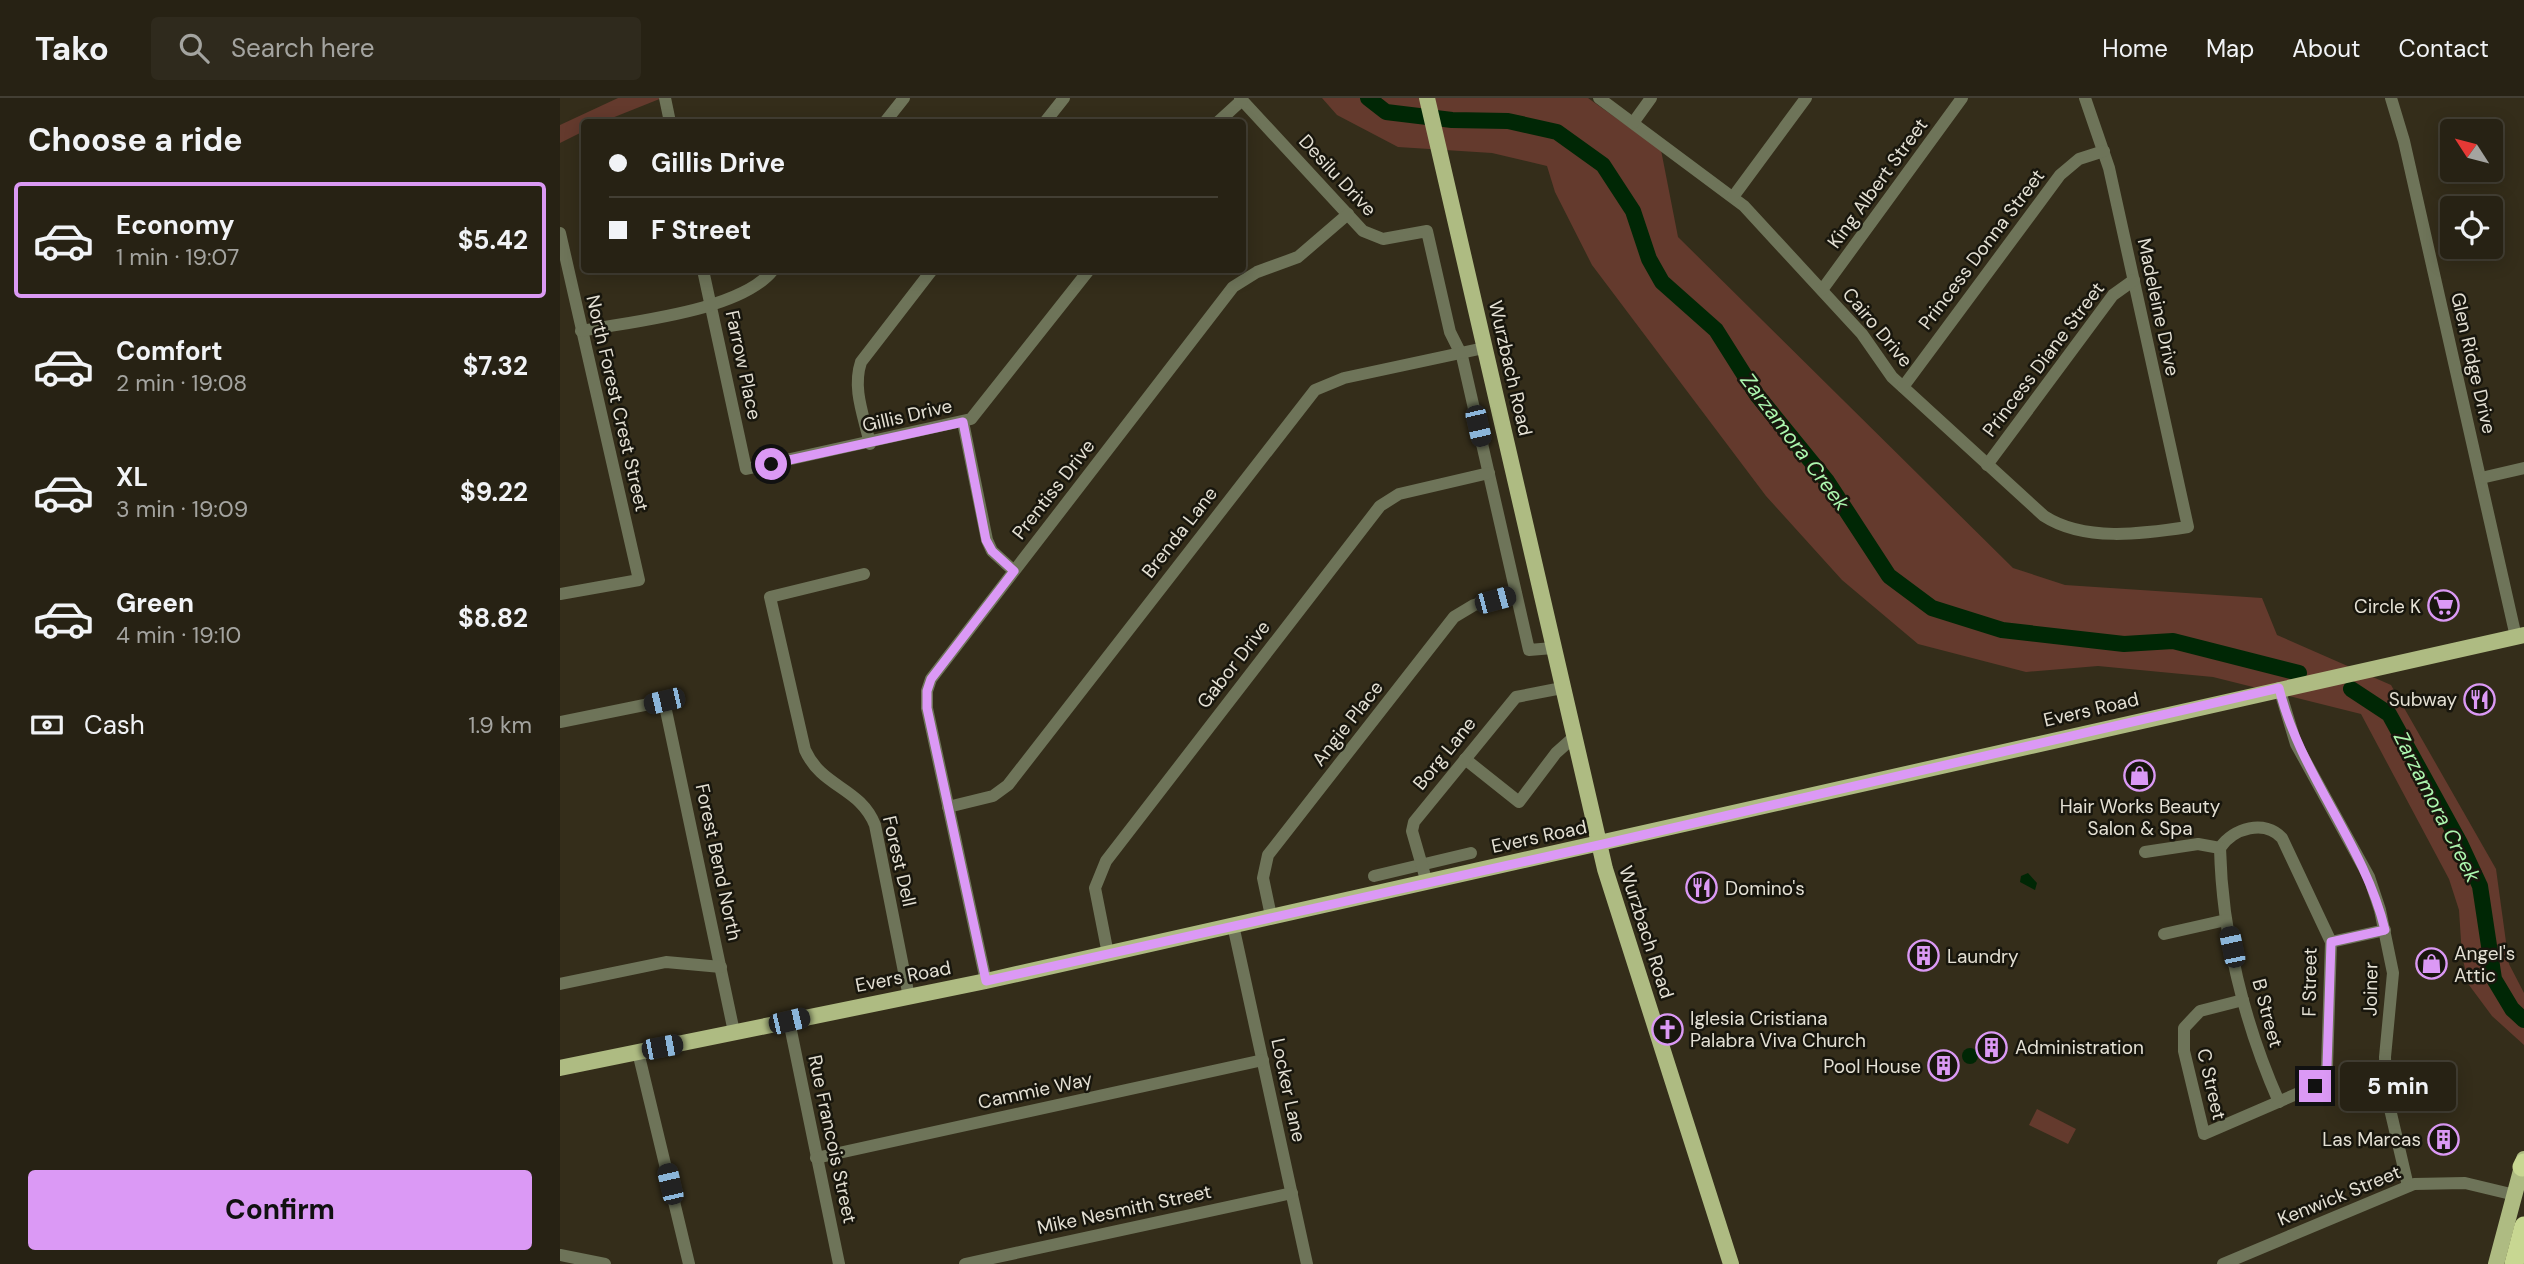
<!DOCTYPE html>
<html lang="en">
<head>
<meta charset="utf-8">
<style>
  body { margin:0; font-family:"DM Sans",sans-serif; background:#2f2a1d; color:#f1f3f6; height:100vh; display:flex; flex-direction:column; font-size:26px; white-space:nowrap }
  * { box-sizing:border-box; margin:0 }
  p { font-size:23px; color:#a4a4a0 }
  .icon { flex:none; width:38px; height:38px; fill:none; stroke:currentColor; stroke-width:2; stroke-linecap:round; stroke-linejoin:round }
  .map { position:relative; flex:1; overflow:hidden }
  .panel { display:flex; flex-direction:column; background:#272214; width:560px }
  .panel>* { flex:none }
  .banner { position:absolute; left:21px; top:21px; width:665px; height:154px; border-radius:7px; box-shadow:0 4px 18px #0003,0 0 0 2px #433f34; display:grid; align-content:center; height:154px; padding:0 28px; background:#272214 }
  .needle { width:46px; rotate:306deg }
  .fabs { position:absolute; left:1880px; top:21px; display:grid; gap:14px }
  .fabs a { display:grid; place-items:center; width:63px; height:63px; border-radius:7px; background:#272214; box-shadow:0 4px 18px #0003,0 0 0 2px #433f34; font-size:35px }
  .end { position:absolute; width:32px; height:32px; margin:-16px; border:9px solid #db99f5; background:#111; box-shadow:0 0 0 4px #111 }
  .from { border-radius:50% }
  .bubble { position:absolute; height:49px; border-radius:7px; background:#272214; box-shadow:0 4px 18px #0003,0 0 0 2px #433f34; font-size:23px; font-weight:700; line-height:49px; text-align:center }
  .car { position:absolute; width:21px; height:42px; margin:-21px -10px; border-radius:9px; box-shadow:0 0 5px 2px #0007; background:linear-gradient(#222 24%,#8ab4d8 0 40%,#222 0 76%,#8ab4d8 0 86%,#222 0) }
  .banner b { display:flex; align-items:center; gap:24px; height:66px; font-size:26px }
  .banner b+b { border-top:2px solid #433f34 }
  .banner i { width:18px; height:18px; background:#f1f3f6 }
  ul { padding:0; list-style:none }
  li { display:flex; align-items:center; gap:21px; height:116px; margin:0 14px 10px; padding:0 14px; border:4px solid transparent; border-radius:7px }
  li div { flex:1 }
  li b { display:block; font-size:26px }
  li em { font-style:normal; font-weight:700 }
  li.active { border-color:#db99f5 }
  li>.icon { width:63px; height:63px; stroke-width:1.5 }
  h2 { padding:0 28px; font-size:32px; line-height:84px }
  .pay { display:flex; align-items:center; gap:18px; height:77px; padding:0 28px; font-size:26px }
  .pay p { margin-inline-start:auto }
  .button { display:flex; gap:14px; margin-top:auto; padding:14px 28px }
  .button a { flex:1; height:80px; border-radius:7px; background:#db99f5; color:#111; font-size:28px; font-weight:700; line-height:80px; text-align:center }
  header { display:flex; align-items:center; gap:42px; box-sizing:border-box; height:98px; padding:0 35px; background:#272214; border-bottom:2px solid #433f34 }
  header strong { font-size:33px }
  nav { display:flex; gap:38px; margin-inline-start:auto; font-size:24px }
  .search { width:490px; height:63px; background:#2f2a1d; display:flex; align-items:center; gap:18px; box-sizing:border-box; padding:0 24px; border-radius:7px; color:#a4a4a0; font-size:26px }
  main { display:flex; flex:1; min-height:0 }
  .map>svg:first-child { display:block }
  .green { fill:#643a2d }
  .water { fill:#002705 }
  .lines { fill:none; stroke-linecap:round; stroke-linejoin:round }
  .river { stroke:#002705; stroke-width:16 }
  .minor { stroke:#6e7459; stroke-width:12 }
  .major { stroke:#aebb82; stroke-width:16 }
  .highway { stroke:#c8d792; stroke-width:19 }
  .route { stroke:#db99f5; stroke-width:9 }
  .labels { text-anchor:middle; stroke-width:5; stroke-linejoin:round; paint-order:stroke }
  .street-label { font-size:19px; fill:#e4e0d4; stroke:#18160d }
  .poi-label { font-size:19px; fill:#e4e0d4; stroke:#18160d; text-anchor:start }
  .water-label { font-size:21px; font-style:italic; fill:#acf6ae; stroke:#18160d }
</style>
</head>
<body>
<header>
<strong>Tako</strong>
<div class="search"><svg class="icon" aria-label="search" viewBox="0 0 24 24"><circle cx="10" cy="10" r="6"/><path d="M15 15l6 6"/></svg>Search here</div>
<nav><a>Home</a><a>Map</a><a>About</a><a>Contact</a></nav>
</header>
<main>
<section class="panel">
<h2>Choose a ride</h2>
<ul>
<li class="active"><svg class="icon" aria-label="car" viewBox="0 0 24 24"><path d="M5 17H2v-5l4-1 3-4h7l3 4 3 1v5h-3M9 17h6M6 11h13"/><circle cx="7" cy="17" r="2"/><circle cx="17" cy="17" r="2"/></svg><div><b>Economy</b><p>1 min · 19:07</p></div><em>$5.42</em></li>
<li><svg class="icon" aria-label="car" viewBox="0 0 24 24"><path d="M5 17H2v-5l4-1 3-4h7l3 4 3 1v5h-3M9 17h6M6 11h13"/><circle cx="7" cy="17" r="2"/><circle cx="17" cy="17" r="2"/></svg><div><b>Comfort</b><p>2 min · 19:08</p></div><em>$7.32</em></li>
<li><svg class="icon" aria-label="car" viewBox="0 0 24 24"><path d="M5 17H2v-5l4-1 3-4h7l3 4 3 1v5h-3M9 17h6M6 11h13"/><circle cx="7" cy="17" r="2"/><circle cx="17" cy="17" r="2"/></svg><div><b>XL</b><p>3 min · 19:09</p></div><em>$9.22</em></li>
<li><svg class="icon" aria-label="car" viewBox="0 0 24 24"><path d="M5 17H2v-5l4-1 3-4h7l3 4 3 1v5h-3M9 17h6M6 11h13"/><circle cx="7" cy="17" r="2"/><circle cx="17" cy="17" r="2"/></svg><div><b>Green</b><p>4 min · 19:10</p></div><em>$8.82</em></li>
</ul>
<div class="pay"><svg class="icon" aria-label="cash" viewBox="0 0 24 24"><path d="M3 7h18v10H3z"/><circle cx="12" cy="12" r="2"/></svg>Cash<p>1.9 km</p></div>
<div class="button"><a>Confirm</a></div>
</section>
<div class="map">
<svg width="1964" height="1166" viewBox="0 0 1964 1166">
  <rect width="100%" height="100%" fill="#342d1a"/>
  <g class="green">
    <polygon points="58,0 102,0 42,24 24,24 24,33 0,45 0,27"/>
    <polygon points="762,0 1028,0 1101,52 1118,139 1453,470 1505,487 1702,500 1717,537 1831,587 1936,771 1949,866 1964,895 1964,947 1932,918 1909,887 1902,858 1899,812 1889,781 1801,616 1653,579 1538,568 1466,574 1358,546 1282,482 1206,398 1032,167 995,94 987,68 932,55 838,49 777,17"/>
    <polygon points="1477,1011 1516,1031 1508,1046 1469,1027"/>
  </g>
  <g class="water">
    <polygon points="1468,775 1477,785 1475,792 1460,784 1461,778"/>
    <circle cx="1410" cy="958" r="8"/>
  </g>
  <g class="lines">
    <g class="river">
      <polyline points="808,0 826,14 892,22 948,23 997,34 1043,67 1073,113 1089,161 1102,184 1156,232 1197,297 1267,383 1329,478 1372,510 1442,532 1564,546 1613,543 1739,575"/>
      <polyline points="1791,591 1829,616 1900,745 1920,788 1934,881 1952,911 1964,922"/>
    </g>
    <g class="minor">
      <polyline points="105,0 110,24"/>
      <polyline points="680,0 803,133 823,141 867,133 890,234 902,258 969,552 993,550"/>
      <path d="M 1039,0 L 1184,108 L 1302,236 L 1332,279 L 1484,418 C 1524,444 1582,436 1628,429 L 1549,70 L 1525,0"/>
      <polyline points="1831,0 1844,43 1956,539"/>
      <polyline points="325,24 344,0"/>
      <polyline points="485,24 504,0"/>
      <polyline points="658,24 682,2"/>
      <polyline points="1073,25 1091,0"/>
      <polyline points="1173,99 1246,0"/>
      <polyline points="0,135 79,482 0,496"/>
      <polyline points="143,172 186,371 411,321 529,172"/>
      <polyline points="1262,192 1402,0"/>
      <path d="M 21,233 C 73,223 181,213 213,172"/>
      <polyline points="1343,289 1500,77 1519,61 1544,53"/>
      <polyline points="403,324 427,442 432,453 454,473"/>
      <path d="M 310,346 C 304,318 292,291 301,264 L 372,172"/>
      <polyline points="1427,367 1553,197 1574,182"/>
      <polyline points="1921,380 1964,370"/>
      <path d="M 304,476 L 210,499 L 245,652 C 262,690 300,689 315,727 L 349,899"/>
      <polyline points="1719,590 1736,646 1809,779 1820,812 1833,875 1825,959 1826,994 1848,1088"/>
      <polyline points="0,624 104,603 174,934"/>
      <polyline points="905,661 959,704 996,655 1014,639"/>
      <polyline points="388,709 433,698 448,687 755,292 784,280 924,250"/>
      <path d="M 1660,750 C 1673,730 1705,721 1722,740 L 1771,844 L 1767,969 L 1755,988 L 1644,1036 L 1624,953 L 1624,930 L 1640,913 L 1683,902"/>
      <path d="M 1660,750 C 1662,836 1684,925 1719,1004"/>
      <polyline points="1585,754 1638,746 1660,750"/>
      <polyline points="814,778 911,755"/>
      <polyline points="867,785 852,733 854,724 956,599 1002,590"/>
      <polyline points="711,818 703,780 708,757 894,519 914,507 956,496"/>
      <polyline points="673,827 747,1166"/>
      <polyline points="1604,836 1666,822"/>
      <polyline points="1771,844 1825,832"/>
      <polyline points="548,856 535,790 546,763 820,408 839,396 929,375"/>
      <polyline points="426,883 367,610 367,593 371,581 673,189 697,174 738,159 788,116"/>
      <polyline points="0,886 106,864 161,869"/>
      <polyline points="229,923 279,1166"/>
      <polyline points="78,954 129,1166"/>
      <polyline points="256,1060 703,962"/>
      <polyline points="0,1157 45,1166"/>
      <polyline points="405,1166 732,1095"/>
      <polyline points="1663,1166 1854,1086 1905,1085 1955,1097"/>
    </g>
    <g class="major">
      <polyline points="867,0 1045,771 1171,1166"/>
      <polyline points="0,970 426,883 1964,537"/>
      <polyline points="1936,1166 1964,1061"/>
    </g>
    <g class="highway">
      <polyline points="1962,1069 1964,1065"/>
      <polyline points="1954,1166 1964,1128"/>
    </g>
  </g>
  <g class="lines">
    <path class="route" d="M 211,366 L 403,324 L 426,442 L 432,453 L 454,473 L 371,581 L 367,593 L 367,610 L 426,883 L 1039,747 L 1719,590 C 1740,677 1804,745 1825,832 L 1771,844 L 1767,969 L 1755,988"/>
  </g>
  <defs>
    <symbol id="supermarket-ring" viewBox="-11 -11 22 22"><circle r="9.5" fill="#18160d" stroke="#db99f5" stroke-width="1.5"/><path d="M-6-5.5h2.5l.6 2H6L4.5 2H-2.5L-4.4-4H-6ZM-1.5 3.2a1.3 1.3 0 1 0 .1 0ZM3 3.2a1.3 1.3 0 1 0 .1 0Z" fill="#db99f5"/></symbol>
    <symbol id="restaurant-ring" viewBox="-11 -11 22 22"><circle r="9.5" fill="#18160d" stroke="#db99f5" stroke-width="1.5"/><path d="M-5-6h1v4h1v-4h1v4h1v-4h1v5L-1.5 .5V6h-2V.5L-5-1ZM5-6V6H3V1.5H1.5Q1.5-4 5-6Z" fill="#db99f5"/></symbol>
    <symbol id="shop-ring" viewBox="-11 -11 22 22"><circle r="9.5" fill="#18160d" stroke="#db99f5" stroke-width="1.5"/><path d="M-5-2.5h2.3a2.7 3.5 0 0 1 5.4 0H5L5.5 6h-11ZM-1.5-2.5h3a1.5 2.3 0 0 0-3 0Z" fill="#db99f5"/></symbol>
    <symbol id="building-ring" viewBox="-11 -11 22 22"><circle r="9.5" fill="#18160d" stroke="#db99f5" stroke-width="1.5"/><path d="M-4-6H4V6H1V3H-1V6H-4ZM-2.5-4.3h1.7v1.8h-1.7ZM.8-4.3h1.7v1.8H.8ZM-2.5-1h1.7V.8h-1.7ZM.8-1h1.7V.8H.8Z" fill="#db99f5"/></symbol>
    <symbol id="church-ring" viewBox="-11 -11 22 22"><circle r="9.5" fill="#18160d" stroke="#db99f5" stroke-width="1.5"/><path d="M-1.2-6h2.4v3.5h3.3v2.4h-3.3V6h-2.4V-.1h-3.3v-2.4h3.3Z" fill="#db99f5"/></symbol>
  </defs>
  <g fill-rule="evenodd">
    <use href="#supermarket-ring" x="1866" y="490" width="35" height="35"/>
    <use href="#restaurant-ring" x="1902" y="584" width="35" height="35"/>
    <use href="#shop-ring" x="1562" y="660" width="35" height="35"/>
    <use href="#restaurant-ring" x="1124" y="772" width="35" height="35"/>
    <use href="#building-ring" x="1346" y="840" width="35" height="35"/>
    <use href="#shop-ring" x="1854" y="848" width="35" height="35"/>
    <use href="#church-ring" x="1090" y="914" width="35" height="35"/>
    <use href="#building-ring" x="1414" y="932" width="35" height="35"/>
    <use href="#building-ring" x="1366" y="950" width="35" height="35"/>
    <use href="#building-ring" x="1866" y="1024" width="35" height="35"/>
  </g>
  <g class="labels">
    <g class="street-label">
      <text transform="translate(778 77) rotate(47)" y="7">Desilu Drive</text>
      <text transform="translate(1317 85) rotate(-54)" y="7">King Albert Street</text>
      <text transform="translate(1421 151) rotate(-53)" y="7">Princess Donna Street</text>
      <text transform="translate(1599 209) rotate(78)" y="7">Madeleine Drive</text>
      <text transform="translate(1318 229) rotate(50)" y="7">Cairo Drive</text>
      <text transform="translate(1483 261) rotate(-53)" y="7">Princess Diane Street</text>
      <text transform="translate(1914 265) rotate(77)" y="7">Glen Ridge Drive</text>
      <text transform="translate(184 267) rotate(78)" y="7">Farrow Place</text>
      <text transform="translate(951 270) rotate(77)" y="7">Wurzbach Road</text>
      <text transform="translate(58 305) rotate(77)" y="7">North Forest Crest Street</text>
      <text transform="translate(347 317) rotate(-13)" y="7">Gillis Drive</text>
      <text transform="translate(493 391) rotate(-52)" y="7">Prentiss Drive</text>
      <text transform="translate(619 434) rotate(-52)" y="7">Brenda Lane</text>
      <text transform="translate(673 566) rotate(-52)" y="7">Gabor Drive</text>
      <text transform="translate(1531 611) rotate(-13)" y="7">Evers Road</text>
      <text transform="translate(787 625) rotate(-52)" y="7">Angie Place</text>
      <text transform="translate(884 655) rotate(-51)" y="7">Borg Lane</text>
      <text transform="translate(979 738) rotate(-12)" y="7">Evers Road</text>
      <text transform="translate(340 763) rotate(77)" y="7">Forest Dell</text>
      <text transform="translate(159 764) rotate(78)" y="7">Forest Bend North</text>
      <text transform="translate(1087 834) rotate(72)" y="7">Wurzbach Road</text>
      <text transform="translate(343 878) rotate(-11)" y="7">Evers Road</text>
      <text transform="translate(1749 884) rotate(-89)" y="7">F Street</text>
      <text transform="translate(1810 891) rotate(-89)" y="7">Joiner</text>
      <text transform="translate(1708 915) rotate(75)" y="7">B Street</text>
      <text transform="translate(1652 986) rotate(77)" y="7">C Street</text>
      <text transform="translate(475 992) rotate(-12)" y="7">Cammie Way</text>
      <text transform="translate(729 992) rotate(78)" y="7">Locker Lane</text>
      <text transform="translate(273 1041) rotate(78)" y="7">Rue Francois Street</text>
      <text transform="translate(1779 1097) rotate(-22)" y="7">Kenwick Street</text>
      <text transform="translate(564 1111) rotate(-12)" y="7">Mike Nesmith Street</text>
    </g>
    <g class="poi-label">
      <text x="1861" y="515" text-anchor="end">Circle K</text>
      <text x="1897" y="608" text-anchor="end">Subway</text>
      <text x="1580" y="715" text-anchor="middle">Hair Works Beauty<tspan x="1580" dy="22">Salon &amp; Spa</tspan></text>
      <text x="1165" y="797">Domino's</text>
      <text x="1894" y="862">Angel's<tspan x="1894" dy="22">Attic</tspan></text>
      <text x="1387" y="865">Laundry</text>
      <text x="1130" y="927">Iglesia Cristiana<tspan x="1130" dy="22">Palabra Viva Church</tspan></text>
      <text x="1455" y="956">Administration</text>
      <text x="1361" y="975" text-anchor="end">Pool House</text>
      <text x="1861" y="1048" text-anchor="end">Las Marcas</text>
    </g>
    <g class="water-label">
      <text transform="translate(1235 344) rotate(53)" y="7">Zarzamora Creek</text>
      <text transform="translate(1877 709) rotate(63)" y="7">Zarzamora Creek</text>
    </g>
  </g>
</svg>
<div class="fabs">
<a><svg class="needle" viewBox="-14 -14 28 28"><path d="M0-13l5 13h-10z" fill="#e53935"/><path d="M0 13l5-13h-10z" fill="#a4a4a0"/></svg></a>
<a><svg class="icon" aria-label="locate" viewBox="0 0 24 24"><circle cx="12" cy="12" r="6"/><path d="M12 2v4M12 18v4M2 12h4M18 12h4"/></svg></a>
</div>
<i class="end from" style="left:211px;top:366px"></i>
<i class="end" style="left:1755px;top:988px"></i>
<div class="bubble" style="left:1780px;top:964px;width:116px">5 min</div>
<i class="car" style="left:918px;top:328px;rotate:167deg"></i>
<i class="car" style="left:935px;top:502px;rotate:75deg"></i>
<i class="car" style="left:104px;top:603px;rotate:257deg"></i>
<i class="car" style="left:1672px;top:849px;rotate:348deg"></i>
<i class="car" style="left:229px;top:923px;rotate:77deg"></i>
<i class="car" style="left:102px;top:949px;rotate:79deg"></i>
<i class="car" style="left:110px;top:1086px;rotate:347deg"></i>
<div class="banner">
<b><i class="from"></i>Gillis Drive</b>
<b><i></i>F Street</b>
</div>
</div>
</main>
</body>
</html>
